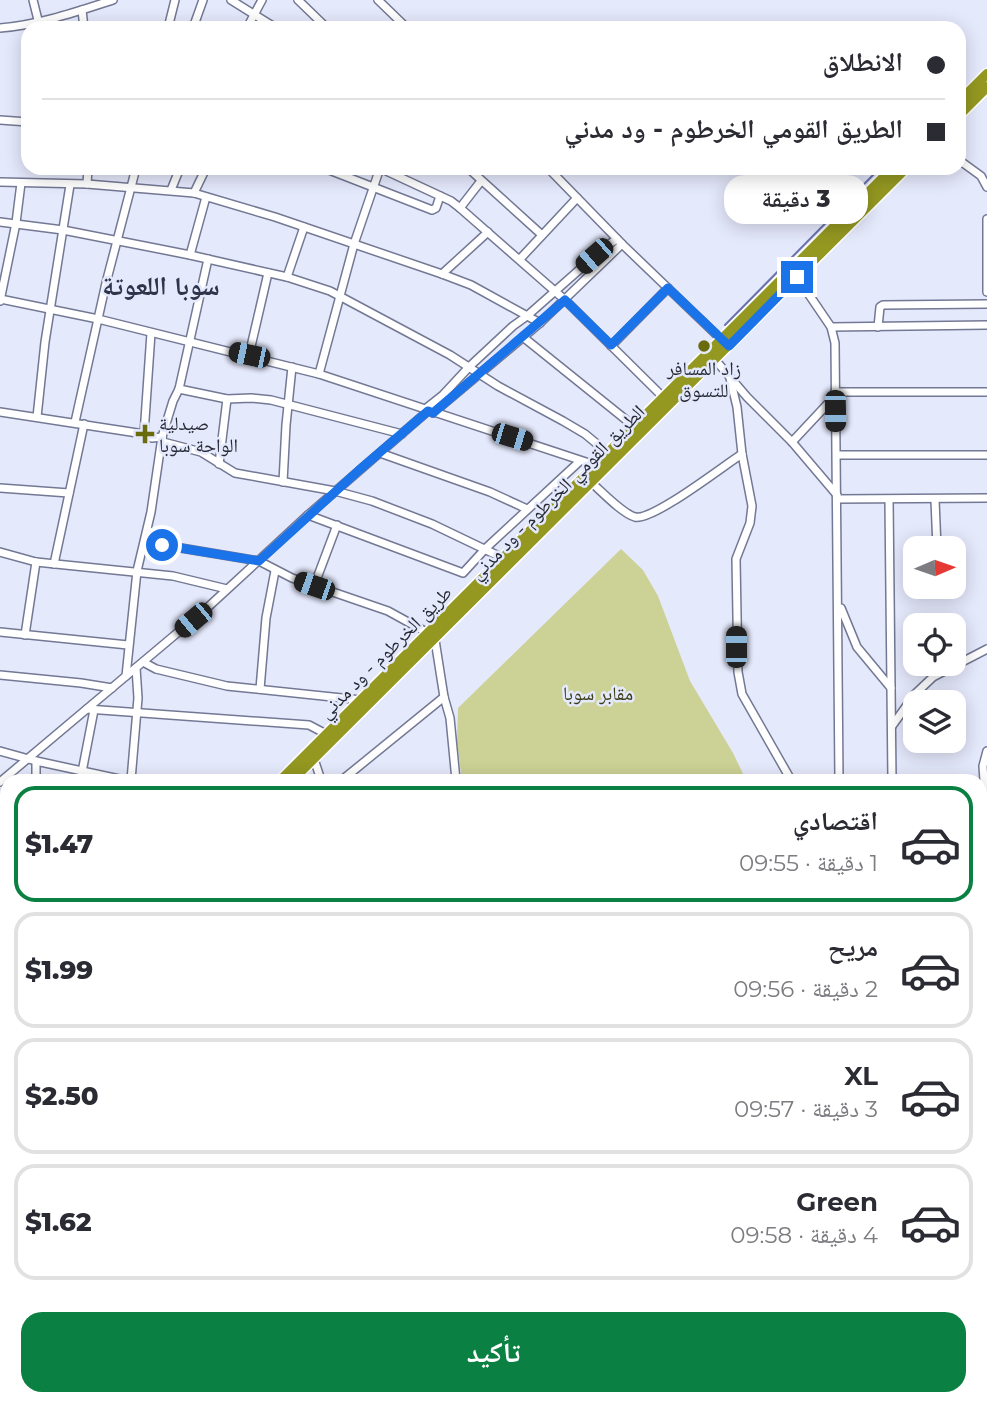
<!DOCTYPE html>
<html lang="ar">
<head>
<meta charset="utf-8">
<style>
  body { margin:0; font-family:Montserrat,"Noto Naskh Arabic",sans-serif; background:#f2f2f3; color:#2b2b33; direction:rtl; height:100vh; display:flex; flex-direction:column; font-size:26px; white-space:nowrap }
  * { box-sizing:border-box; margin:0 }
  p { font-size:23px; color:#7c7c81 }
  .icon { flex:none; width:38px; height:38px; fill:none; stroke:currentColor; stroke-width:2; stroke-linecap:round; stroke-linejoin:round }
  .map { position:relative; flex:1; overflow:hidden; direction:ltr }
  .panel { position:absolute; left:0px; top:774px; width:987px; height:632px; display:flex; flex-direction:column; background:#fff; border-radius:21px 21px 0 0; box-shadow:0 4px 18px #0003; direction:rtl }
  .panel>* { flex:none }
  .banner { position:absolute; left:21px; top:21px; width:945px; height:154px; border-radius:21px; box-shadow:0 4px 18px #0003; direction:rtl; display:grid; align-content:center; height:154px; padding:0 21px; background:#fff }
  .needle { width:46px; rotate:88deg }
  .tools { position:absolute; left:903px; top:536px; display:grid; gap:14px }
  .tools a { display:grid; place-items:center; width:63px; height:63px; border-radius:14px; background:#fff; box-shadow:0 4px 18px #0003; font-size:35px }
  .end { position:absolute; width:32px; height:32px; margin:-16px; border:9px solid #1a73e8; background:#fff; box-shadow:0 0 0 4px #fff }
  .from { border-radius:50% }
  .bubble { position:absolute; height:49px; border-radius:21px; background:#fff; box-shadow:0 4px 18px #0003; font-size:23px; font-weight:800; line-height:49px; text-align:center; direction:rtl }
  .car { position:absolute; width:21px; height:42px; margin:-21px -10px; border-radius:9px; box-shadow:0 0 5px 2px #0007; background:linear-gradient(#222 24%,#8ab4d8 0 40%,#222 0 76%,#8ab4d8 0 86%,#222 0) }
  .banner b { display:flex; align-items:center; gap:24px; height:66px; font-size:26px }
  .banner b+b { border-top:2px solid #e1e1e2 }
  .banner i { width:18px; height:18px; background:#2b2b33 }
  ul { padding:12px 0 0; list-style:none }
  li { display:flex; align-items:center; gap:21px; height:116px; margin:0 14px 10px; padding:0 7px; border:4px solid #e1e1e2; border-radius:21px }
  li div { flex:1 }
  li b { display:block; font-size:26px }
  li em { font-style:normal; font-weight:800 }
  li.active { border-color:#0b8043 }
  li>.icon { width:63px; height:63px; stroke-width:1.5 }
  .action { display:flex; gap:14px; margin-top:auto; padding:14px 21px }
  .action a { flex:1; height:80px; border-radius:21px; background:#0b8043; color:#fff; font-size:28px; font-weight:800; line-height:80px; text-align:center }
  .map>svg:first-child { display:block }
  .green { fill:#ccd195 }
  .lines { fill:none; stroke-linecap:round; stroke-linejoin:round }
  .stream { stroke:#6972ac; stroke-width:2 }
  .minor-casing { stroke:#737894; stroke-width:10 }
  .highway-casing { stroke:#fff; stroke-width:13 }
  .minor { stroke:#fff; stroke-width:7 }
  .highway { stroke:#949821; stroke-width:10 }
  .route { stroke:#1a73e8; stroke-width:9 }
  .poi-dot { fill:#696b0d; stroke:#e5e9fc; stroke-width:2.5 }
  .labels { text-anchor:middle; stroke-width:5; stroke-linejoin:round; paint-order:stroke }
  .poi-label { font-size:19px; fill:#272a35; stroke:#e5e9fc }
  .street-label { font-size:19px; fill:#272a35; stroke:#e5e9fc }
  .park-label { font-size:19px; fill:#3b3d16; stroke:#e5e9fc }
  .district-label { font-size:26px; font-weight:bold; fill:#2f344c; stroke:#e5e9fc }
</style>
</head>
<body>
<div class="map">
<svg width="987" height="1404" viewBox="0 0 987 1404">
  <rect width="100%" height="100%" fill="#e5e9fc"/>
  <polygon class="green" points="621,549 643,570 658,596 690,681 733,753 746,780 462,780 457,742 458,708"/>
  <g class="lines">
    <polyline class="stream" points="725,325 880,168"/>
    <defs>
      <g id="minor">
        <polyline points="33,0 38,20"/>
        <polyline points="231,0 276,28"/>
        <polyline points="298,0 327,28"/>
        <polyline points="378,0 407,28"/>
        <polyline points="82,10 84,28"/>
        <path d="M 0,28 C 38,25 76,12 113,0"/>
        <polyline points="168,28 175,0"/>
        <polyline points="193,28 203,0"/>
        <polyline points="247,28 262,0"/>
        <polyline points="0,120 28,122"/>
        <polyline points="959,160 981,176 987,187"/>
        <polyline points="324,168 432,210 436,208 440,196"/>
        <polyline points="380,168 451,201 460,208 565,300 664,398"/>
        <polyline points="468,168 542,235"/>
        <polyline points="548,168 622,244 724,342"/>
        <polyline points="0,182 87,184 194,193 275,217 442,274 471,285 540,323"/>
        <polyline points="87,184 88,168"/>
        <polyline points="171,190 180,168"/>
        <polyline points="194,193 206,168"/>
        <polyline points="460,208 481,181"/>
        <polyline points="987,219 987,292"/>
        <polyline points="0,222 63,230 190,255 287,277 330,291 450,355 498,386 563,421 585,434 608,453"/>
        <polyline points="190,255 206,197"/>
        <polyline points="520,259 577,198"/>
        <polyline points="442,274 488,232"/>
        <polyline points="287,277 304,227"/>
        <polyline points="797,277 831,327 835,343 839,780"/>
        <polyline points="0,299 98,319 319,374 595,465"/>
        <polyline points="0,301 16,223 21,183"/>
        <polyline points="831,327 987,325"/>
        <polyline points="878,327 880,307 883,305 987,304"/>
        <polyline points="523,337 635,427"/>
        <polyline points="611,346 668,288"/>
        <polyline points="249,355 268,273"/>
        <polyline points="712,356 747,397 792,442 837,495"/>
        <polyline points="319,374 354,244 380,168"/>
        <polyline points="730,378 737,407 742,454 752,506 750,523 736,559 738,672 742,694 791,780"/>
        <polyline points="179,389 227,399 251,398 271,400 402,434"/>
        <polyline points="835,392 987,392"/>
        <polyline points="424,410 443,395 469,367 513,326 527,316 605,247 617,239"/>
        <polyline points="0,412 144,434 152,438 162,437 163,442 201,452 235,473 335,491 372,501 432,524 503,558"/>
        <polyline points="433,413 540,323 622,244"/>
        <polyline points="37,417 45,342 70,185"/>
        <polyline points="75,422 106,283 136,168"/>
        <polyline points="144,434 151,333"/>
        <polyline points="792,442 835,396"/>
        <polyline points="380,453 490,492 527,509"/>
        <polyline points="837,455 987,455"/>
        <polyline points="219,464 227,399"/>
        <polyline points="283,482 286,425 292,367"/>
        <path d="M 592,483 C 602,492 623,514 635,517 C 653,521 723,466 742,454"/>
        <polyline points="0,488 69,493"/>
        <polyline points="837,499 987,498"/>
        <polyline points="889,500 892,780"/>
        <polyline points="935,500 937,548"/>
        <polyline points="308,515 463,573 486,548 580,461"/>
        <polyline points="145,542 259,561 292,578 388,611 428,633"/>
        <polyline points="0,552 36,562 173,576 227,589"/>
        <polyline points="54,564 84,424"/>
        <polyline points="314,586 337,525"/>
        <polyline points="841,608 857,647 891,688"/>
        <polyline points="0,632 128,645"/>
        <polyline points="25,635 36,562"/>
        <polyline points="435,640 444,697 450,718 456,780"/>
        <polyline points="143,662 156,669 227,686 361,700"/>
        <polyline points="0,675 81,683 112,688"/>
        <polyline points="126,676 207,608 308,515 428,411"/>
        <polyline points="260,689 266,618 275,571"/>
        <polyline points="87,709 309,725 328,735"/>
        <polyline points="892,726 915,694 933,677 987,649"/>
        <polyline points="0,751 36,761 124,780"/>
        <polyline points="987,751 983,766 987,827"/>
        <polyline points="314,759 321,780"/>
        <polyline points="82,772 94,710"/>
        <polyline points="36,780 36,761"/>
        <polyline points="131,780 138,698 136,668"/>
        <polyline points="342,780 444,697"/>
        <polyline points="0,782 126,676 137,571 151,512 162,437 173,401 179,389 208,259"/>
        <polyline points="0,816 7,818"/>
        <polyline points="0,870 7,872"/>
        <polyline points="0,908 7,910"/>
        <polyline points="980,936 987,936"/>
        <polyline points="980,941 987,946"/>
        <polyline points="0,963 7,964"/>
        <polyline points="0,1001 7,974"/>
        <polyline points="0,1016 7,1017"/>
        <polyline points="980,1017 987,1014"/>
        <polyline points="980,1073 987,1074"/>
        <polyline points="980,1193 987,1168"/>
        <polyline points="0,1201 7,1200"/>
        <polyline points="0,1268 7,1273"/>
        <polyline points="980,1321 987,1323"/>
        <polyline points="0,1324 7,1331"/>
        <polyline points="0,1349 7,1341"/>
        <polyline points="208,1398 211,1404"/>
        <polyline points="458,1398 489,1404"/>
        <polyline points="598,1398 599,1404"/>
        <polyline points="632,1398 632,1404"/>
        <polyline points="666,1398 684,1404"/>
        <polyline points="811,1398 829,1404"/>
        <polyline points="503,1404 519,1398"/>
        <polyline points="740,1404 742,1398"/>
        <polyline points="979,1404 987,1381"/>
      </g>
      <g id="highway">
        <polyline points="959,102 987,74"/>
        <polyline points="959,115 987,87"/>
        <polyline points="281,780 893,168"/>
        <polyline points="292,780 906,168"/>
        <polyline points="0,1070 7,1063"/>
      </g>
    </defs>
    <use href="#minor" class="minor-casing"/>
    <use href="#highway" class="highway-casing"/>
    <use href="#minor" class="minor"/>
    <use href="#highway" class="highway"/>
  </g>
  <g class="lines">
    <polyline class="route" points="162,545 259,561 358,471 428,411 433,413 565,300 611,345 668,288 729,346 797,277"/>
  </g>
  <g class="poi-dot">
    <circle cx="704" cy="346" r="7"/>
    <path d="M141.5 423.5h7v7h7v7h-7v7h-7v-7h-7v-7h7z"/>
  </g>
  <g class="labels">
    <g class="poi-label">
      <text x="704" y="375">زاد المسافر<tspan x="704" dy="22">للتسوق</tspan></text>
      <text x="159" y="430" text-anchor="start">صيدلية<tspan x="159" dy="22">الواحة سوبا</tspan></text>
    </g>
    <g class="street-label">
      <text transform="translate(557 492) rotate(-45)" y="7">الطريق القومي الخرطوم - ود مدني</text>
      <text transform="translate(385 652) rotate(-45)" y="7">طريق الخرطوم - ود مدني</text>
    </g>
    <g class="park-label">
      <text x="598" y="700">مقابر سوبا</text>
    </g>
    <g class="district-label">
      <text x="161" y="295">سوبا اللعوتة</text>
    </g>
  </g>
</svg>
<div class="tools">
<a><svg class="needle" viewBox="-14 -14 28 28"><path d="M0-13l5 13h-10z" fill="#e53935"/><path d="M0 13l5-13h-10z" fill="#7c7c81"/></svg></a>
<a><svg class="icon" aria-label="locate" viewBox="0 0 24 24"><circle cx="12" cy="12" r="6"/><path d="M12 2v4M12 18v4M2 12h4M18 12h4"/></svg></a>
<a><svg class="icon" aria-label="layers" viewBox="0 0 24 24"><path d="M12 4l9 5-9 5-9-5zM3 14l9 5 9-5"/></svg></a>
</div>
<i class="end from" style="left:162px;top:545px"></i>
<i class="end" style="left:797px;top:277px"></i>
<div class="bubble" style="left:724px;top:175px;width:144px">3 دقيقة</div>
<i class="car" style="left:594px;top:256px;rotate:229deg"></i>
<i class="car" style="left:249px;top:355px;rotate:282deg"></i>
<i class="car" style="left:835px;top:411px;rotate:179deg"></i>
<i class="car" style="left:512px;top:437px;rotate:107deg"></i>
<i class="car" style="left:314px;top:586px;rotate:289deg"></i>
<i class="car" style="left:193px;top:620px;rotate:230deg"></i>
<i class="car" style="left:736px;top:647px;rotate:0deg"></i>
<div class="banner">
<b><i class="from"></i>الانطلاق</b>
<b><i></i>الطريق القومي الخرطوم - ود مدني</b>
</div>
<section class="panel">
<ul>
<li class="active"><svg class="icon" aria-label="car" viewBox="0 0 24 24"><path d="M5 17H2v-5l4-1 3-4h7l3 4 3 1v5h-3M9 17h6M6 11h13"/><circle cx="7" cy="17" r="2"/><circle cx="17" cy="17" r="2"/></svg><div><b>اقتصادي</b><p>1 دقيقة · 09:55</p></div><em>$1.47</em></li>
<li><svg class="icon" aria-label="car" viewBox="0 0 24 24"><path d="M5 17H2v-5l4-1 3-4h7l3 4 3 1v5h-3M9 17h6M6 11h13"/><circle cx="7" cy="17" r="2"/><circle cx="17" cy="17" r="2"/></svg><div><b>مريح</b><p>2 دقيقة · 09:56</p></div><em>$1.99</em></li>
<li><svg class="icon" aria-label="car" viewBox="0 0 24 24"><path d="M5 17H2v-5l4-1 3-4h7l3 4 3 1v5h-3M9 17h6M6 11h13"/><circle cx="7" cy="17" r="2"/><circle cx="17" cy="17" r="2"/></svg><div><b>XL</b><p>3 دقيقة · 09:57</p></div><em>$2.50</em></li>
<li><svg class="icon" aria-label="car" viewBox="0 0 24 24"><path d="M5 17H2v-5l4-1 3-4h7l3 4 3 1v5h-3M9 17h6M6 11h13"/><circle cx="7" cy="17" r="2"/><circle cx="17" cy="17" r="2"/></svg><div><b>Green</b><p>4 دقيقة · 09:58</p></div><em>$1.62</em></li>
</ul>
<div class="action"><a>تأكيد</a></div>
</section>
</div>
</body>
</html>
